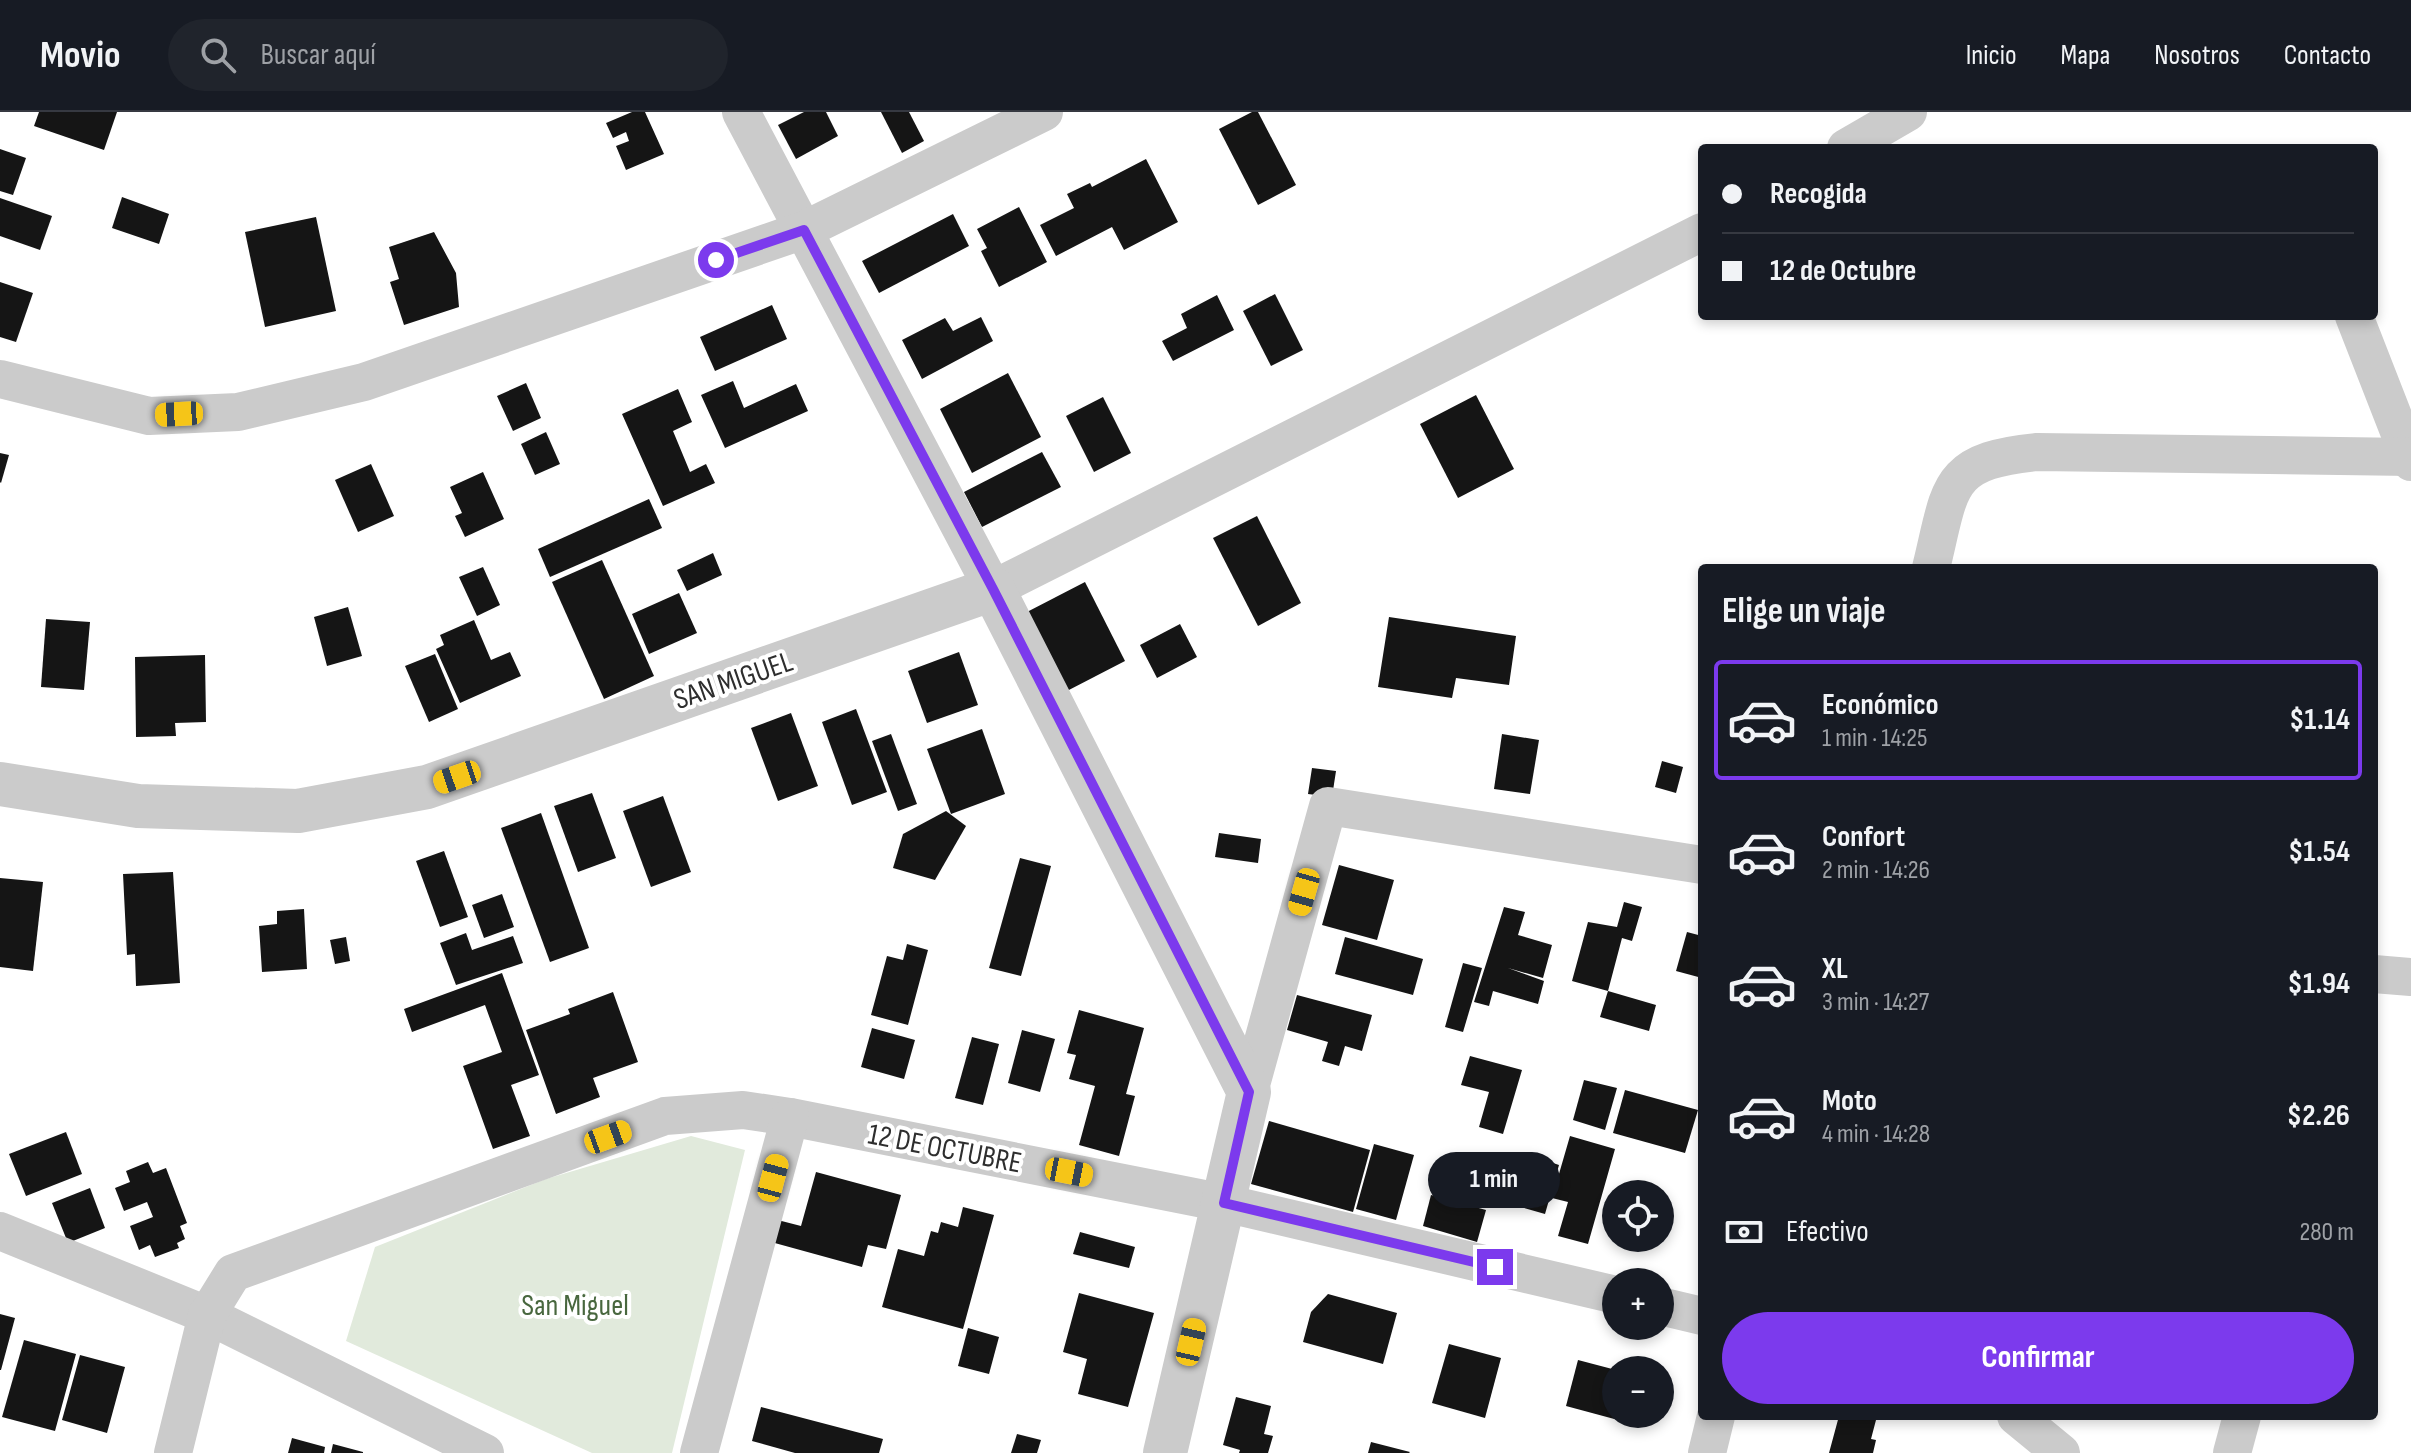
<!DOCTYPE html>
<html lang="es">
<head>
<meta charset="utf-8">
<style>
  body { margin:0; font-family:"Sofia Sans Condensed",sans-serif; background:#20242c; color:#f1f3f6; height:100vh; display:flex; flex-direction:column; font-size:30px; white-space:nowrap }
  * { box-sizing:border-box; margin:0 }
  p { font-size:26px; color:#9ea1a6 }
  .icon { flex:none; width:44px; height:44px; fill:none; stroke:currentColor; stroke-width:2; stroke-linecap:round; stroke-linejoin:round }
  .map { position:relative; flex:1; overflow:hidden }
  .side { position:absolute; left:1698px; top:452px; width:680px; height:856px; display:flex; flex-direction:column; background:#171b24; border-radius:8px; box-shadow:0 4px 12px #0003 }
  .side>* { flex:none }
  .banner { position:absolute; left:1698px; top:32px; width:680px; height:176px; border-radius:8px; box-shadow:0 4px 12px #0003; display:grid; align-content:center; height:176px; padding:0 24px; background:#171b24 }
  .fabs { position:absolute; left:1602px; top:1068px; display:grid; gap:16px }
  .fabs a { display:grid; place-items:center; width:72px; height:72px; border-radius:50%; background:#171b24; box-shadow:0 4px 12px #0003; font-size:40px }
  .end { position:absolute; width:36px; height:36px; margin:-18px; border:10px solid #7c3aed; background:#fff; box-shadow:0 0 0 4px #fff }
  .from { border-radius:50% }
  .bubble { position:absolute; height:56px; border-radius:28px; background:#171b24; box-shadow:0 4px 12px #0003; font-size:26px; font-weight:700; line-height:56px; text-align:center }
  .car { position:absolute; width:24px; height:48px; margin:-24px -12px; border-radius:10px; box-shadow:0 0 6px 2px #0007; background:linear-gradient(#f5c518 24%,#345 0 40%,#f5c518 0 76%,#345 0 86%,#f5c518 0) }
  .banner b { display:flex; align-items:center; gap:28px; height:76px; font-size:30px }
  .banner b+b { border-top:2px solid #363941 }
  .banner i { width:20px; height:20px; background:#f1f3f6 }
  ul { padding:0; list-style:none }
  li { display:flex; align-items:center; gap:24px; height:120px; margin:0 16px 12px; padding:0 8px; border:4px solid transparent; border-radius:8px }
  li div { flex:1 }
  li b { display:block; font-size:30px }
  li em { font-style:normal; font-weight:700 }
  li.active { border-color:#7c3aed }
  li>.icon { width:72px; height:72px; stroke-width:1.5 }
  h2 { padding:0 24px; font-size:36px; line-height:96px }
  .pay { display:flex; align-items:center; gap:20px; height:88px; padding:0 24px; font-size:30px }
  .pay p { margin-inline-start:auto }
  .cta { display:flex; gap:16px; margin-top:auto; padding:16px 24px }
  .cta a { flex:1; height:92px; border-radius:48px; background:#7c3aed; color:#fff; font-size:32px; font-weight:700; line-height:92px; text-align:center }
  header { display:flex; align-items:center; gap:48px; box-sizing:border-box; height:112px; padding:0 40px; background:#171b24; border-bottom:2px solid #363941 }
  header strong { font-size:38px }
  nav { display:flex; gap:44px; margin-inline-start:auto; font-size:28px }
  .search { width:560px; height:72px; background:#20242c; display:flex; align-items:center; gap:20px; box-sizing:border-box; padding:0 28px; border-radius:44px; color:#9ea1a6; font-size:30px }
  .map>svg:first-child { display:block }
  .green { fill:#e1eadc }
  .building { fill:#151515 }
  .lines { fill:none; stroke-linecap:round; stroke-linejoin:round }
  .minor { stroke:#cbcbcb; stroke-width:38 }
  .tertiary { stroke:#cbcbcb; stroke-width:44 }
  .route { stroke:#7c3aed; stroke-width:10 }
  .labels { text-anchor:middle; stroke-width:8; stroke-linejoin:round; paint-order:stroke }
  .street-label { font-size:30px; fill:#2e2e2e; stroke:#fff }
  .park-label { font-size:30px; fill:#48673e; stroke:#fff }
</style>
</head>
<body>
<header>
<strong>Movio</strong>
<div class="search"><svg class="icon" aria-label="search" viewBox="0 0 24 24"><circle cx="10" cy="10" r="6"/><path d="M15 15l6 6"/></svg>Buscar aquí</div>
<nav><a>Inicio</a><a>Mapa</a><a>Nosotros</a><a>Contacto</a></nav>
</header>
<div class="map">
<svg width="2411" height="1341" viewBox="0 0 2411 1341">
  <rect width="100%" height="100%" fill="#fff"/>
  <polygon class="green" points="691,1024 745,1038 672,1341 592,1341 346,1229 375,1135 546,1067"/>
  <g class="building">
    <polygon points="39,0 117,0 104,38 34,14"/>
    <polygon points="632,0 645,0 664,42 626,58 616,34 629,29 626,20 613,26 606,11"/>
    <polygon points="804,0 826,0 838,24 796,47 778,13"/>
    <polygon points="881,0 909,0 924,29 902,41"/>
    <polygon points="1252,0 1258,0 1296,73 1258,93 1219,17"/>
    <polygon points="0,37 26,46 13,83 0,79"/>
    <polygon points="1146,47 1178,110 1124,138 1112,115 1056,144 1040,113 1074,96 1067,82 1090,71 1092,75"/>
    <polygon points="122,85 169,102 159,132 112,116"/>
    <polygon points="0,86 52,104 40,138 0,124"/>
    <polygon points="1019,95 1047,150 999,175 981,139 987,136 977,117"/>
    <polygon points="953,102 969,134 879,181 862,149"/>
    <polygon points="316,105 336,199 265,215 245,120"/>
    <polygon points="434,120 456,161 459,195 404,213 390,170 399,167 389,135"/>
    <polygon points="0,170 33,181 16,230 0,225"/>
    <polygon points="1275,182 1303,238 1271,254 1243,199"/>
    <polygon points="1217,183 1234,218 1173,249 1162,229 1187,216 1181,202"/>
    <polygon points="772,193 787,227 715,259 700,225"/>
    <polygon points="981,205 993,229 922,267 902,228 945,206 953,219"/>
    <polygon points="1008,261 1041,325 972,361 940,297"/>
    <polygon points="733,269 744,296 796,272 808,299 725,336 701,283"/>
    <polygon points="526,271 541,306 513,319 497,284"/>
    <polygon points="678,277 692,310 673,319 690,360 706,352 715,371 663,394 622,302"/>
    <polygon points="1476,283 1514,357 1458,386 1420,312"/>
    <polygon points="1103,285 1131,341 1094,360 1066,304"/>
    <polygon points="546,320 560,352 535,363 521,332"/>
    <polygon points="1042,340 1061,375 982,415 964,380"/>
    <polygon points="0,341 9,343 1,371 0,370"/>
    <polygon points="371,352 394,404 358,420 335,368"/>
    <polygon points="483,360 504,407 465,425 455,404 462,401 450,375"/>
    <polygon points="649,387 662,416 550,465 538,437"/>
    <polygon points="1257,404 1301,491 1258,514 1213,426"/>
    <polygon points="713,441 722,463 687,479 677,458"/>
    <polygon points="602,448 654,564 604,587 552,470"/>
    <polygon points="483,455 500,493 477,504 459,465"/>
    <polygon points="1085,470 1125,549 1065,580 1025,501"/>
    <polygon points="679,481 697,521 649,542 632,502"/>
    <polygon points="348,495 362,544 327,554 314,505"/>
    <polygon points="1389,505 1516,524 1509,573 1456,566 1452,586 1378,575"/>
    <polygon points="46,507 90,510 84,578 41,575"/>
    <polygon points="474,508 491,548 510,540 521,564 460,591 436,537 444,533 440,523"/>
    <polygon points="1180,512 1197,545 1157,566 1140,533"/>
    <polygon points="959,540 978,593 927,611 908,559"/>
    <polygon points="435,542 458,597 429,610 405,554"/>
    <polygon points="205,543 206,610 175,611 176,624 136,625 135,545"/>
    <polygon points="856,597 887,680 852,693 822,610"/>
    <polygon points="791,601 818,674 778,689 751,616"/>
    <polygon points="982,617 1005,682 951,702 927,637"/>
    <polygon points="891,622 917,692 898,699 872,629"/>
    <polygon points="1502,622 1539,628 1530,682 1494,677"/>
    <polygon points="1662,649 1683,655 1676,681 1655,675"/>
    <polygon points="1312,656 1336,659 1332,685 1308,682"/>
    <polygon points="592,681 616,746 578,760 554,694"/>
    <polygon points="663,684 691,760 651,775 623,699"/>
    <polygon points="946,699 966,714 935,768 893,756 903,722"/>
    <polygon points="541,701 589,836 550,850 501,716"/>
    <polygon points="1219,721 1261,727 1258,751 1215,745"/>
    <polygon points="444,739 468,805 440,815 416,749"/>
    <polygon points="1020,746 1051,754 1021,864 989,856"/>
    <polygon points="1339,753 1394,768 1377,828 1322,813"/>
    <polygon points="173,760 180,871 136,874 135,842 127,843 123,762"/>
    <polygon points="0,766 43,770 33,859 0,855"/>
    <polygon points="502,782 514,815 484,826 472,793"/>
    <polygon points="1624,790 1642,795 1632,829 1622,826 1608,879 1572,869 1588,810 1617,815"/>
    <polygon points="1504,795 1525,800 1518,823 1552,833 1543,866 1508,856 1544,869 1538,892 1493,879 1489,894 1474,890"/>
    <polygon points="304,797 307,857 262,860 259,814 277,812 277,799"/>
    <polygon points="1687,820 1702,824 1702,866 1676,859"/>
    <polygon points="466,821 472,838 513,824 523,851 456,873 440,831"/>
    <polygon points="346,825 350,849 335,852 330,828"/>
    <polygon points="1345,825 1423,847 1413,883 1335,862"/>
    <polygon points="907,832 928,838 908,913 871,903 887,844 903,848"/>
    <polygon points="1463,851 1482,856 1463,920 1445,915"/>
    <polygon points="502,861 539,963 511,973 530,1024 493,1037 463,954 502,940 485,893 412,920 404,897"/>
    <polygon points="1608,879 1656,893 1649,919 1600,905"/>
    <polygon points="613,880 638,950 593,966 600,985 556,1002 526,918 570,902 568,897"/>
    <polygon points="1297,883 1372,903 1362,939 1345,934 1339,954 1322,949 1328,930 1287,918"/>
    <polygon points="1079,898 1144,916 1126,982 1135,984 1119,1044 1079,1033 1095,974 1069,967 1076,943 1067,941"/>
    <polygon points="872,916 915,928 904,967 861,955"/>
    <polygon points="1022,918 1055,927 1040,980 1008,971"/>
    <polygon points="972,925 999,932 983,993 955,986"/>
    <polygon points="1470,944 1522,958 1503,1022 1479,1015 1489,980 1461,973"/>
    <polygon points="1584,968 1617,976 1605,1018 1573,1008"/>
    <polygon points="1625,978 1698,998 1685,1041 1613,1021"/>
    <polygon points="1269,1009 1370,1038 1353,1100 1251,1072"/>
    <polygon points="66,1020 82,1062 26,1084 9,1042"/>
    <polygon points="1570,1024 1615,1037 1588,1132 1558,1124 1568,1090 1552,1086"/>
    <polygon points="1374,1032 1414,1043 1396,1108 1356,1097"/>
    <polygon points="1541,1047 1559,1053 1545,1102 1507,1091 1515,1061 1535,1067"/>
    <polygon points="148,1050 153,1061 166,1056 187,1111 180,1114 185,1127 177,1131 179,1136 155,1145 150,1133 139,1138 130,1114 153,1105 147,1090 124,1099 115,1076 130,1070 126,1059"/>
    <polygon points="816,1060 901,1083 886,1137 868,1133 862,1155 760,1127 766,1105 801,1114"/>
    <polygon points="90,1076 105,1116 68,1131 52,1091"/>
    <polygon points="1431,1083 1486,1098 1477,1130 1423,1114"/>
    <polygon points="963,1095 994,1103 963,1217 882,1195 898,1137 924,1144 931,1119 938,1121 941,1110 958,1115"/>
    <polygon points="1080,1120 1135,1135 1129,1156 1073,1142"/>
    <polygon points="1079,1181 1154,1201 1128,1295 1078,1282 1087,1247 1063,1240"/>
    <polygon points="1328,1182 1397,1201 1383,1252 1303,1230 1311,1200"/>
    <polygon points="0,1202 15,1206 1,1258 0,1258"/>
    <polygon points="968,1216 999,1225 989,1262 958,1254"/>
    <polygon points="24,1228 76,1242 55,1319 2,1305"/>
    <polygon points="1449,1232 1501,1246 1485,1306 1432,1291"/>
    <polygon points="80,1243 125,1255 107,1321 62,1308"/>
    <polygon points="1578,1248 1616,1258 1618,1308 1566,1294"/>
    <polygon points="1236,1285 1271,1294 1264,1322 1273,1324 1268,1341 1239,1341 1240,1338 1223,1333"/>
    <polygon points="761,1295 883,1327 879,1341 795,1341 752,1329"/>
    <polygon points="1839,1304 1876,1308 1871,1327 1876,1328 1873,1341 1829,1341"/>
    <polygon points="1017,1322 1041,1328 1037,1341 1011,1341"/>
    <polygon points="292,1326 325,1335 324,1341 288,1341"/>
    <polygon points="1371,1330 1410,1340 1409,1341 1368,1341"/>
    <polygon points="333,1332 363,1340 363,1341 331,1341"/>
  </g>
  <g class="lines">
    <g class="minor">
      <polyline points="741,0 993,477 1702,120"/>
      <polyline points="1846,36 1908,0"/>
      <polyline points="2354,204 2411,350"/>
      <polyline points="0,267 149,304 238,300 364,270 804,118 1044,0"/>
      <path d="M 1931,456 C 1951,376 1944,349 2037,340 L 2411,345"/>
      <polyline points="2374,862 2411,865"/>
      <polyline points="1249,980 1328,694 1702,753"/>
      <polyline points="0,1119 207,1203 485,1341"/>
      <polyline points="1660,1194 1702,1204"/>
      <polyline points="2016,1304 2061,1341"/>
      <polyline points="173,1341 207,1203 233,1161 665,1004 743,998 790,1005 1224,1091 1616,1183"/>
      <polyline points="699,1341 790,1005"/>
      <polyline points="1707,1341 1716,1304"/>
      <polyline points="2232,1341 2242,1304"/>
    </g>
    <polyline class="tertiary" points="0,672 138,694 298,699 427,675 993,477 1249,980 1165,1341"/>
  </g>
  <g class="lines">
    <polyline class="route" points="716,148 804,118 993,477 1249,980 1224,1091 1495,1155"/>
  </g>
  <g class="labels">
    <g class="street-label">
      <text transform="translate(733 568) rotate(-19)" y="10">SAN MIGUEL</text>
      <text transform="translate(945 1036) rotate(11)" y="10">12 DE OCTUBRE</text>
    </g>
    <g class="park-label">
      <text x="575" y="1203">San Miguel</text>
    </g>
  </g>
</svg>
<div class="fabs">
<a><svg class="icon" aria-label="locate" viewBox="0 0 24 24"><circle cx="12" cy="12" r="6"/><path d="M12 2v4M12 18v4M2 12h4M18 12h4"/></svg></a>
<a>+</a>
<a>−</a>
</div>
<i class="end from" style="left:716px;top:148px"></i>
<i class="end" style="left:1495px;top:1155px"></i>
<div class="bubble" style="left:1428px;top:1040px;width:132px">1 min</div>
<i class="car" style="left:179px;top:302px;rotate:267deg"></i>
<i class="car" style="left:457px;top:665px;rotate:251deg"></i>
<i class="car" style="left:1304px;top:780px;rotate:196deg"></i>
<i class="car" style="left:608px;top:1025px;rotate:70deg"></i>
<i class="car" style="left:1069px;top:1060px;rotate:101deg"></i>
<i class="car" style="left:773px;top:1066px;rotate:15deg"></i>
<i class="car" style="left:1191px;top:1230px;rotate:13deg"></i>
<div class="banner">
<b><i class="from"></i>Recogida</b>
<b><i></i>12 de Octubre</b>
</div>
<section class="side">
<h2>Elige un viaje</h2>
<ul>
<li class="active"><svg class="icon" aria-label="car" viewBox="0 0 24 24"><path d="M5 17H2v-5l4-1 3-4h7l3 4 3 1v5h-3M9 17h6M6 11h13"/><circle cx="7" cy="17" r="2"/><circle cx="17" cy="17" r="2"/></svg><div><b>Económico</b><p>1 min · 14:25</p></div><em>$1.14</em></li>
<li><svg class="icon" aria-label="car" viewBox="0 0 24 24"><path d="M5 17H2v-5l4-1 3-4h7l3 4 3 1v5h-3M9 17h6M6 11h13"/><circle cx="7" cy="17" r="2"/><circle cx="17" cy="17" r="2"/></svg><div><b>Confort</b><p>2 min · 14:26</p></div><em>$1.54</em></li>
<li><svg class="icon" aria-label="car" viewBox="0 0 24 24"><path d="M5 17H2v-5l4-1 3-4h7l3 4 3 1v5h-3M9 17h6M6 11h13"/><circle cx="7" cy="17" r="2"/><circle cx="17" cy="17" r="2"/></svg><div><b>XL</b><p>3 min · 14:27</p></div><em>$1.94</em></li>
<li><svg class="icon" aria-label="car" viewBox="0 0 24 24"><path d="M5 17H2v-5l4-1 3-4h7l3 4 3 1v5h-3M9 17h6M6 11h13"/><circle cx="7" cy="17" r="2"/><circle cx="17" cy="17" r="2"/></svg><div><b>Moto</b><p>4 min · 14:28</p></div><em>$2.26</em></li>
</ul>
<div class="pay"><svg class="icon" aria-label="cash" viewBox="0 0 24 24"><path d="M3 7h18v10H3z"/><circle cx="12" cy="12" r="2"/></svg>Efectivo<p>280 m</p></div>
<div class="cta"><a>Confirmar</a></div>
</section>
</div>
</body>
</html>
